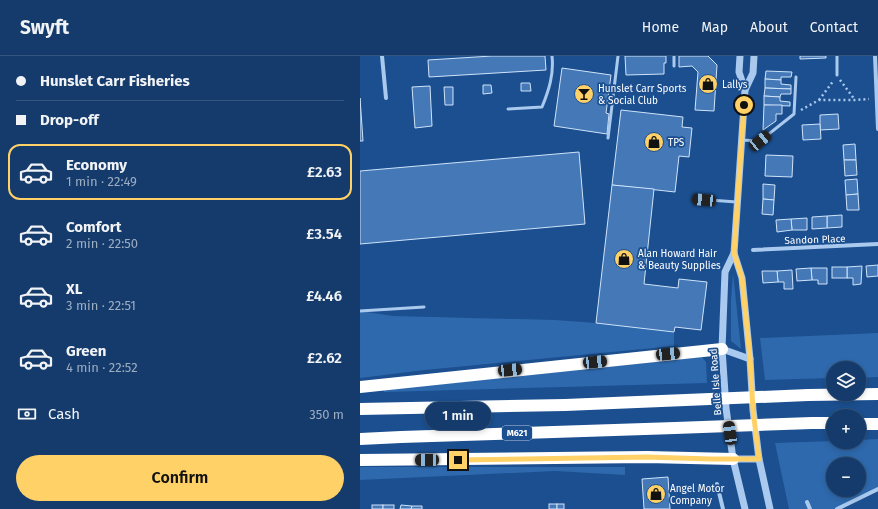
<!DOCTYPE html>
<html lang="en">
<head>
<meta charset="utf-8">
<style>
  body { margin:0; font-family:"Fira Sans",sans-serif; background:#1d4271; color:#f1f3f6; height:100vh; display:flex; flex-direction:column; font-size:15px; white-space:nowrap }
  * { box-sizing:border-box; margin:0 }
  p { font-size:13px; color:#9dadc1 }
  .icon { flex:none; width:22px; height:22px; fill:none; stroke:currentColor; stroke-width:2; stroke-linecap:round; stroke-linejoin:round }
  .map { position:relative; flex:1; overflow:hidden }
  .panel { display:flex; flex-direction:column; background:#143b6b; width:360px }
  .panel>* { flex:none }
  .hud { display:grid; align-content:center; height:88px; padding:0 16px; background:#143b6b }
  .controls { position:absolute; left:466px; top:305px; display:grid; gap:8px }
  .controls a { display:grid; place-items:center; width:40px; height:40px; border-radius:50%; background:#143b6b; box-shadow:0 2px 6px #0003,0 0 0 1px #33557e; font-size:20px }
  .end { position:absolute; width:18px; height:18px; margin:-9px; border:5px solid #ffd166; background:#111; box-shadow:0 0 0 2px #111 }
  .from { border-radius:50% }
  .bubble { position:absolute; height:28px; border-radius:14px; background:#143b6b; box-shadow:0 2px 6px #0003,0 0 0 1px #33557e; font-size:13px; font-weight:600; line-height:28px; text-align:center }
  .car { position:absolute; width:12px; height:24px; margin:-12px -6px; border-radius:5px; box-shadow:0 0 3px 1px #0007; background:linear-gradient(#222 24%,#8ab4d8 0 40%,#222 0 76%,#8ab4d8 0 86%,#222 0) }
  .hud b { display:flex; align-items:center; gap:14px; height:38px; font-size:15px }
  .hud b+b { border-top:1px solid #33557e }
  .hud i { width:10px; height:10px; background:#f1f3f6 }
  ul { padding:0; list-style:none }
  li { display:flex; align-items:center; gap:12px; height:56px; margin:0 8px 6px; padding:0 8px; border:2px solid transparent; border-radius:12px }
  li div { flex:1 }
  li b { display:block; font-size:15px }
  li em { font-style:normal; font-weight:600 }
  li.on { border-color:#ffd166 }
  li>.icon { width:36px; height:36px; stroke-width:1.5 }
  .pay { display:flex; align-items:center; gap:10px; height:44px; padding:0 16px; font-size:15px }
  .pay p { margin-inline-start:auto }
  .button { display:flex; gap:8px; margin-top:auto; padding:8px 16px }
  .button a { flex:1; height:46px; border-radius:24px; background:#ffd166; color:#111; font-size:16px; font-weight:600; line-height:46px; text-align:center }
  header { display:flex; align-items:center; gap:24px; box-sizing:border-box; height:56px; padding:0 20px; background:#143b6b; border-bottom:1px solid #33557e }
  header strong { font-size:19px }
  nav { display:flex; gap:22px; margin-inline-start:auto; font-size:14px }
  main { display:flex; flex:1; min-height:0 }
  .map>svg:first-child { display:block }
  .green { fill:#2e69ad; fill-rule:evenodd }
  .building { fill:#4478b7; stroke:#cfe3fa }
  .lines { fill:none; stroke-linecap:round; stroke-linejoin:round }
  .path { stroke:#a9c9ee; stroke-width:2.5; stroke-dasharray:2 3; stroke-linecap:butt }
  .service { stroke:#a9c9ee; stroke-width:3 }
  .minor { stroke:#a9c9ee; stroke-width:4 }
  .tertiary { stroke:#a9c9ee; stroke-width:7 }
  .motorway { stroke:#fff; stroke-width:12 }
  .route { stroke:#ffd166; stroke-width:5 }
  .labels { text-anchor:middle; stroke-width:3.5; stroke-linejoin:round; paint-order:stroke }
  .shield { fill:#1b4f8f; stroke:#bbcadd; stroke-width:1 }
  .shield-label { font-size:9px; font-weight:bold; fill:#fff }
  .poi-label { font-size:10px; fill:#fff; stroke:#1b4f8f; text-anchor:start }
  .street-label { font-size:10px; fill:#fff; stroke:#1b4f8f }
</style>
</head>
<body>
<header>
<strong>Swyft</strong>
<nav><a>Home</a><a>Map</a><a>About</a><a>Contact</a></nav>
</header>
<main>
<section class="panel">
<div class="hud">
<b><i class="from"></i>Hunslet Carr Fisheries</b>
<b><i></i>Drop-off</b>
</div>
<ul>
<li class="on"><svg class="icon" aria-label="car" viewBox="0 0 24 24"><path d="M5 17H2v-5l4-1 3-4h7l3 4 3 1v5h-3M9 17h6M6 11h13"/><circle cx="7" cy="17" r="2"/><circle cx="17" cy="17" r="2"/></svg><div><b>Economy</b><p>1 min · 22:49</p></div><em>£2.63</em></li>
<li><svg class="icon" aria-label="car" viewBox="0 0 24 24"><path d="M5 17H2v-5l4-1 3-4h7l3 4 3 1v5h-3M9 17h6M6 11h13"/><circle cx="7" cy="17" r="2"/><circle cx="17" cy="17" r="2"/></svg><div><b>Comfort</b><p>2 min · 22:50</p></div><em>£3.54</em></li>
<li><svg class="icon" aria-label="car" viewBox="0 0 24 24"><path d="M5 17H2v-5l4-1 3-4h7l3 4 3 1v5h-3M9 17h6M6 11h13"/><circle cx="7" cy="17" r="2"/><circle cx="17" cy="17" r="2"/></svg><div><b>XL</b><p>3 min · 22:51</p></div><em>£4.46</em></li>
<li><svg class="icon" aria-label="car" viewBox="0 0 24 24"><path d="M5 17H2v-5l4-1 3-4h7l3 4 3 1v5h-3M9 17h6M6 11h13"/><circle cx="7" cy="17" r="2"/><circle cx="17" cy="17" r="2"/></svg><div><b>Green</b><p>4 min · 22:52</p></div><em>£2.62</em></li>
</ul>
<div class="pay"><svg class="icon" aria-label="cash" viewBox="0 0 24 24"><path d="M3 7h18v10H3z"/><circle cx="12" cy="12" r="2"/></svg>Cash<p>350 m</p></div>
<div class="button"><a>Confirm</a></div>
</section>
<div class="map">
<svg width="518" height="453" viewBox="0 0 518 453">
  <rect width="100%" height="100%" fill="#1b4f8f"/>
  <g class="green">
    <polygon points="373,217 381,293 371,285 371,245"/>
    <polygon points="0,255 33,260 195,264 236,267 314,276 314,290 65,314 0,322"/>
    <polygon points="518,277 518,321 499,322 499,312 473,312 473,322 405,324 400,282"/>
    <polygon points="342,301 346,306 347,327 24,336 24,334"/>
    <path d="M 518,383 L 518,433 L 477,453 L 429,453 L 415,387 L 473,385 L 473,386 L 499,386 L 499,384 ZM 473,408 L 499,408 L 499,434 L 473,434 Z"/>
    <polygon points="0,411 265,411 265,419 195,415 0,424"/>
  </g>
  <g class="building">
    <polygon points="132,0 185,0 186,14 69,21 68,4"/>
    <polygon points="265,0 306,0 306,7 304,7 304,18 266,19"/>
    <polygon points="319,0 348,0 357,9 354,55 335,54 338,16 332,10 319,11"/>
    <polygon points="440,0 466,0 466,2 440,3"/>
    <polygon points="202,12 251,19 246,57 249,58 247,78 194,70"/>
    <polygon points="406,15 432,16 431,21 421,21 421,24 405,23"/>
    <polygon points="405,23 421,24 421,28 431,29 431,33 405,32"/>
    <polygon points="161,27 170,27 171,35 161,35"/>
    <polygon points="123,29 131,29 132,37 123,38"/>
    <polygon points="70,30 72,70 55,72 52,31"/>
    <polygon points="84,31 93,31 93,49 85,49"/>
    <polygon points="405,32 431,33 431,38 421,38 420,41 404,40"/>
    <polygon points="404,40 420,41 420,45 430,46 430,50 404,49"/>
    <polygon points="0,42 3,85 0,85"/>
    <polygon points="404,49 422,49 422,58 416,58 416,65 403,74"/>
    <polygon points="261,54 323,61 322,71 332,72 329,101 319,100 315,136 252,129"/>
    <polygon points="478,58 479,73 460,74 460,59"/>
    <polygon points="460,68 461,83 443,84 442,69"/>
    <polygon points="495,88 496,104 484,104 483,89"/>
    <polygon points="219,96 225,168 0,188 0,115"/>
    <polygon points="406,99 433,100 432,121 405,120"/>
    <polygon points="484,104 496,104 497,119 485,120"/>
    <polygon points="497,123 498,138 486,139 485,124"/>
    <polygon points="403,128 415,129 414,144 403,143"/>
    <polygon points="252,129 294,133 284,228 318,232 319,223 347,226 341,274 315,271 314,276 236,267"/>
    <polygon points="498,138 499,154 487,154 486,139"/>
    <polygon points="403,143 414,144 413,159 402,158"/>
    <polygon points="482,159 482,171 467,172 467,160"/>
    <polygon points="467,160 467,172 452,173 452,161"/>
    <polygon points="447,162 447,174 432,174 431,163"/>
    <polygon points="431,163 432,174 417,176 416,164"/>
    <polygon points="518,209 518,220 507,221 506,210"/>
    <polygon points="502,210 501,228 493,229 493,222 487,222 487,211"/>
    <rect x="472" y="211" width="15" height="11"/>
    <polygon points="451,212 467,212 467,228 458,228 458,224 452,224"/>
    <polygon points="451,212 452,224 437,225 436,213"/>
    <polygon points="432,214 433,233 424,233 424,226 418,226 417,215"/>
    <polygon points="402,215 417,215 418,226 403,227"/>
    <polygon points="308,421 310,453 284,453 282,423"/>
    <rect x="189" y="448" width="8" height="5"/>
    <rect x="197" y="448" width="7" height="5"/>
    <rect x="12" y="449" width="11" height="4"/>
    <rect x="23" y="449" width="11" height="4"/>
    <polygon points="41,449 52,450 51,453 40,453"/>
    <polygon points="52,450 62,450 62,453 51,453"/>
  </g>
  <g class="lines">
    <g class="path">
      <polyline points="480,24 495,44"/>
      <polyline points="459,44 474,24"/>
      <polyline points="441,54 459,44 495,44 509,43"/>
    </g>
    <g class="service">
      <polyline points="477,0 477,19"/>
      <polyline points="314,10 314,0"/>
      <path d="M 148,53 L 182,51 C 189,34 194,18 192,0"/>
      <polyline points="248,82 258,0"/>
      <polyline points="381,84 400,85 434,58 436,21"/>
      <polyline points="335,143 377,146"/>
      <polyline points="0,255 64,251"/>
    </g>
    <g class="minor">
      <polyline points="22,0 26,42"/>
      <polyline points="515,0 518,73"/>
      <polyline points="393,194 518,188"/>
      <polyline points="357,428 363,453"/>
      <polyline points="447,446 450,453"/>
      <polyline points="477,453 518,433"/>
    </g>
    <g class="tertiary">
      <polyline points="380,0 379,16 385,34 374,197 382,222 390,303 393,354 399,403 410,453"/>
      <polyline points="385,34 393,17 394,0"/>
      <polyline points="374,197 365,216 362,293 366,352 373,403 385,453"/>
      <polyline points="362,293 390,303"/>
      <polyline points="373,403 399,403"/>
    </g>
    <g class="motorway">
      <polyline points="0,331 362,293"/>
      <polyline points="0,353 205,349 448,339 518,338"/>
      <polyline points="499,368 518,368"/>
      <polyline points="0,383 41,381 315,372 452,367 473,367"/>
      <polyline points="0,404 287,401 373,403"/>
    </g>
  </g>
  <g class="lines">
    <polyline class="route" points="98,404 287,401 351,403 399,403 393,354 390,302 382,222 374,197 384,49"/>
  </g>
  <defs>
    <symbol id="shop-disc" viewBox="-11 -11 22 22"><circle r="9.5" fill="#ffd166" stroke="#1b4f8f"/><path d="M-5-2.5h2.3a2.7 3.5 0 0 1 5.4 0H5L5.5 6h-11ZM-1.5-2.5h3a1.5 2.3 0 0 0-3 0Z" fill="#111"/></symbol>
    <symbol id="bar-disc" viewBox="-11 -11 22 22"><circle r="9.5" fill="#ffd166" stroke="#1b4f8f"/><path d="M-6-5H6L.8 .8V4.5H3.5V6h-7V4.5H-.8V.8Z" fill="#111"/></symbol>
  </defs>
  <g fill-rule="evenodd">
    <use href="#shop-disc" x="337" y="17" width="22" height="22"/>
    <use href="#bar-disc" x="213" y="27" width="22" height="22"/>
    <use href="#shop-disc" x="283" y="75" width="22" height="22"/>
    <use href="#shop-disc" x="253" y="192" width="22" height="22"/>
    <use href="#shop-disc" x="285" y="427" width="22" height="22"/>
  </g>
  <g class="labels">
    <rect class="shield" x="142" y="370" width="30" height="14" rx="3"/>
    <g class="shield-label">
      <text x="157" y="380">M621</text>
    </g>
    <g class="poi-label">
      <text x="362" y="32">Lallys</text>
      <text x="238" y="36">Hunslet Carr Sports<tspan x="238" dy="12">&amp; Social Club</tspan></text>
      <text x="308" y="90">TPS</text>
      <text x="278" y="201">Alan Howard Hair<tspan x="278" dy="12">&amp; Beauty Supplies</tspan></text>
      <text x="310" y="436">Angel Motor<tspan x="310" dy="12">Company</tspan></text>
    </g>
    <g class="street-label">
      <text transform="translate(455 183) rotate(-2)" y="4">Sandon Place</text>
      <text transform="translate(355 326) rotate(-94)" y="4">Belle Isle Road</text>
    </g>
  </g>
</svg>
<div class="controls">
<a><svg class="icon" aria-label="layers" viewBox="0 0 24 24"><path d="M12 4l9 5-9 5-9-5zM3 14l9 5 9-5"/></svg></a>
<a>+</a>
<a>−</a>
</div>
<i class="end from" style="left:384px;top:49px"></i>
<i class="end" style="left:98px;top:404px"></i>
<div class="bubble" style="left:65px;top:346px;width:66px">1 min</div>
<i class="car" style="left:400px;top:85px;rotate:51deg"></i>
<i class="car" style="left:344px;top:144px;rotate:275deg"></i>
<i class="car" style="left:308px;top:298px;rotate:84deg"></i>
<i class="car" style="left:235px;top:306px;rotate:84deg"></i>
<i class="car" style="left:150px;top:314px;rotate:84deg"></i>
<i class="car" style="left:370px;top:377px;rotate:352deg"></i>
<i class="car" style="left:67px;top:404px;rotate:269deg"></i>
</div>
</main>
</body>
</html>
